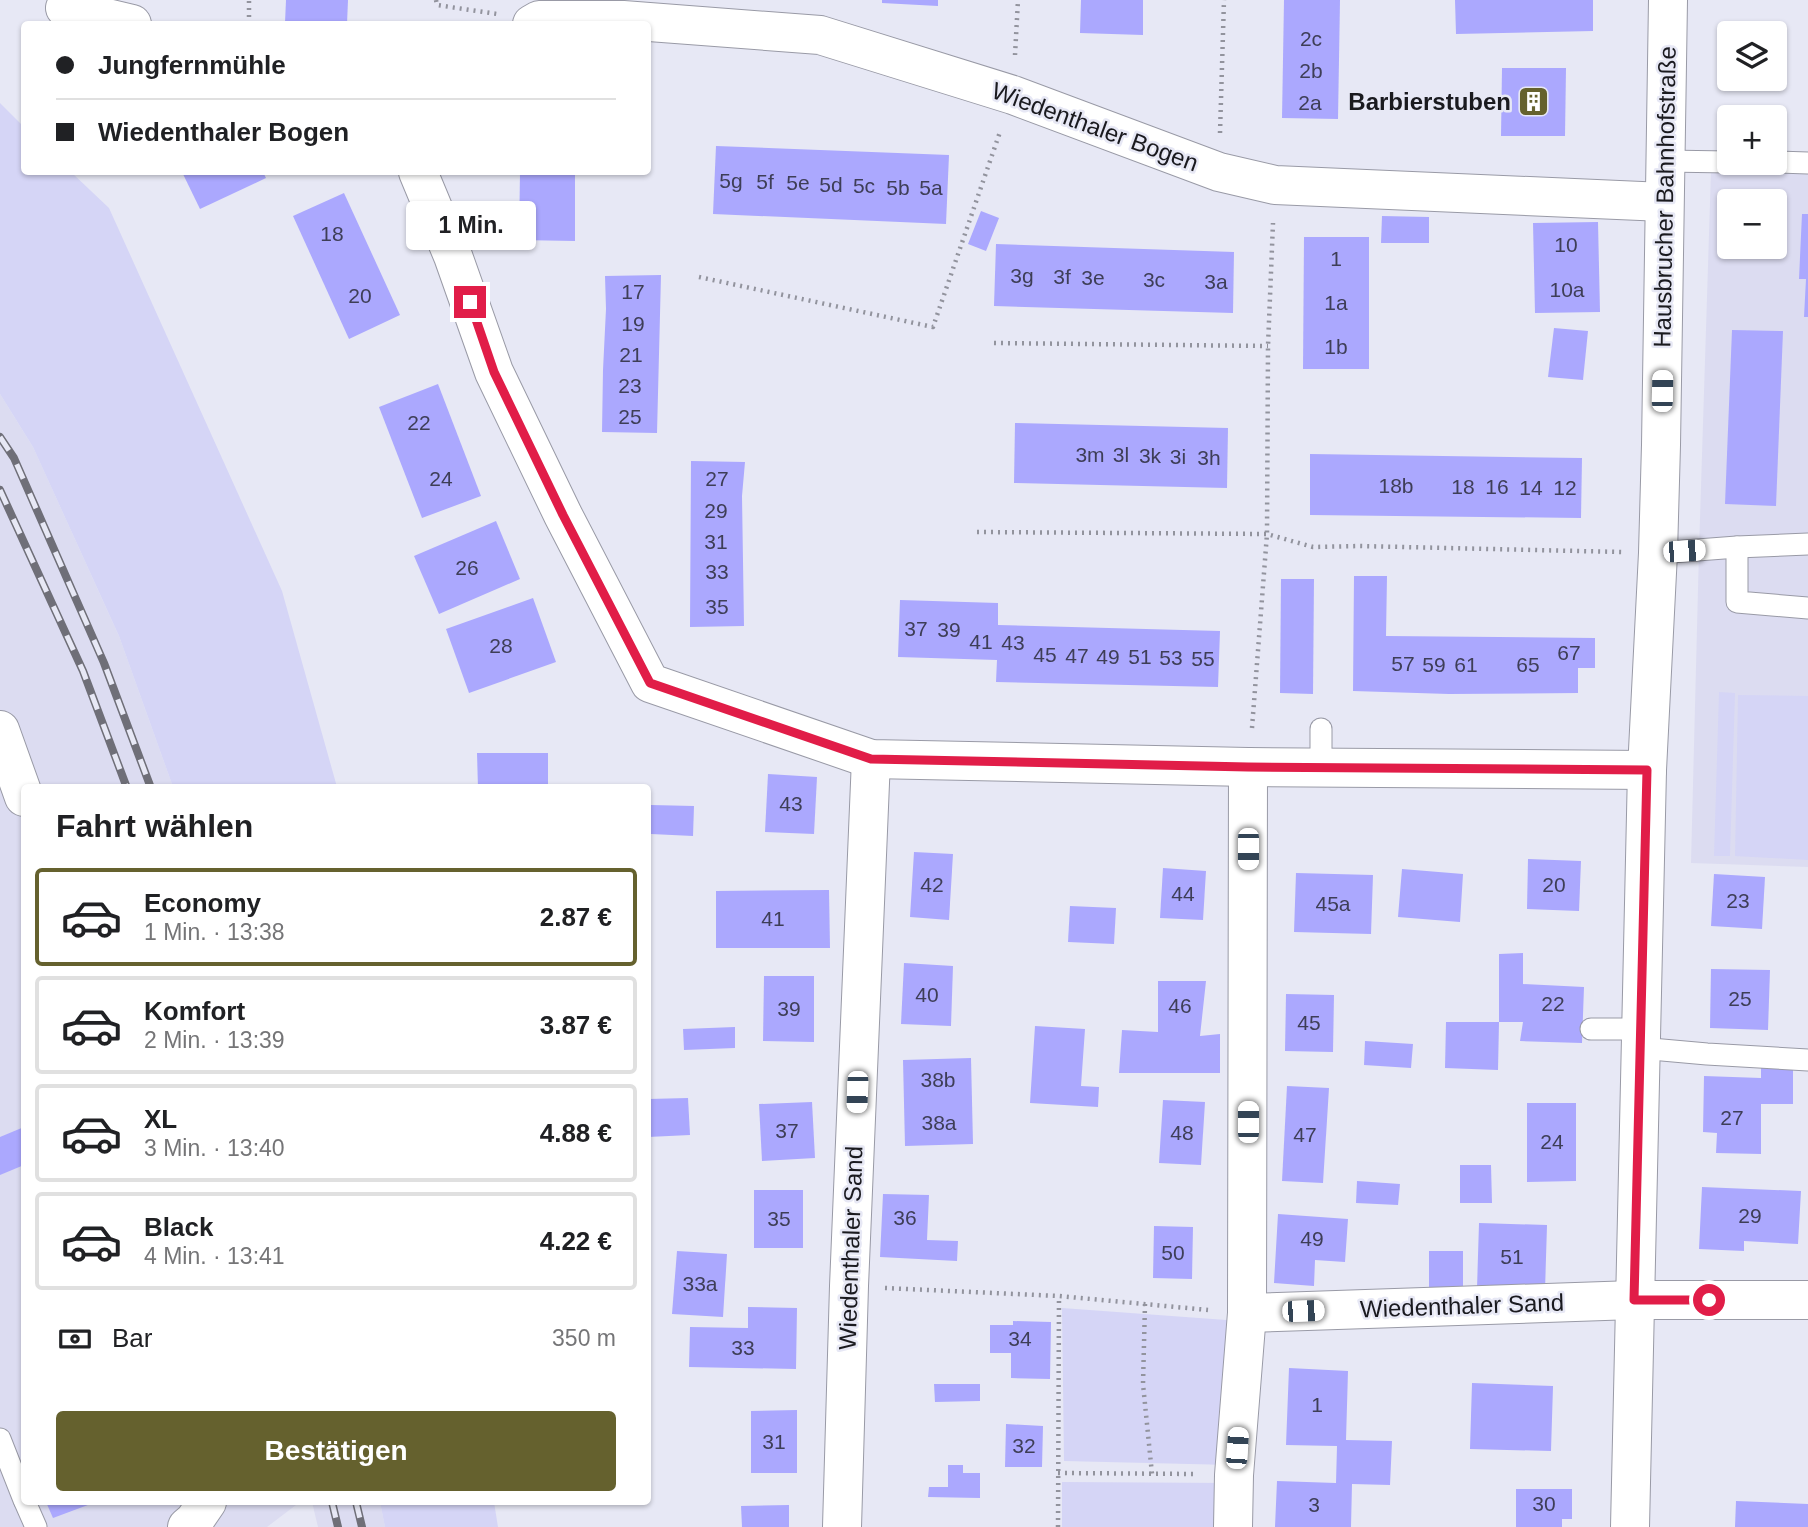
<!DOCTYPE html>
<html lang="de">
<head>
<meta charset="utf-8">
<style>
  body { margin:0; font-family:Arial,sans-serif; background:#f6f6f6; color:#202124; height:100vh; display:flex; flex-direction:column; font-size:26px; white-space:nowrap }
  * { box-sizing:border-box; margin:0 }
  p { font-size:23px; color:#757577 }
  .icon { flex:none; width:38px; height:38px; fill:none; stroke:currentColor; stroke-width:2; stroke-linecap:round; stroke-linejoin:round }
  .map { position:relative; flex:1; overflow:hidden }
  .details { position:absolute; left:21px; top:784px; width:630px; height:721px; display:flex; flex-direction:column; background:#fff; border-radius:7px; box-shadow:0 2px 5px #0004 }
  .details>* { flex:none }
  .top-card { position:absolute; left:21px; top:21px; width:630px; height:154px; border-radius:7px; box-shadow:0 2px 5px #0004; display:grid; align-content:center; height:154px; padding:0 35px; background:#fff }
  .tools { position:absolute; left:1717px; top:21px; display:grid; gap:14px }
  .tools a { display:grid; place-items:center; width:70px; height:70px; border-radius:7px; background:#fff; box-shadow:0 2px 5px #0004; font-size:35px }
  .end { position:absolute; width:32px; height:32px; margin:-16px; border:9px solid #e11d48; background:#fff; box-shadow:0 0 0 4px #fff }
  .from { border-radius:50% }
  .bubble { position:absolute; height:49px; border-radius:7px; background:#fff; box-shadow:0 2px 5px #0004; font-size:23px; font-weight:600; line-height:49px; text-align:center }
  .car { position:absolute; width:21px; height:42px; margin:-21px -10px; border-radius:9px; box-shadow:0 0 5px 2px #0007; background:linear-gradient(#fff 24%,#345 0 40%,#fff 0 76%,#345 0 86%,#fff 0) }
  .top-card b { display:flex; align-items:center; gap:24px; height:66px; font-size:26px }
  .top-card b+b { border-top:2px solid #e0e0e0 }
  .top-card i { width:18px; height:18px; background:#202124 }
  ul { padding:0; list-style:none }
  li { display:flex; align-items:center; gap:21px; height:98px; margin:0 14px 10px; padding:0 21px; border:4px solid #e0e0e0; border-radius:7px }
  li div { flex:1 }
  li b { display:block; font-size:26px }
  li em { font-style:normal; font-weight:600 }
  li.active { border-color:#65612e }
  li>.icon { width:63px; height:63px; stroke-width:1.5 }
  h2 { padding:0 35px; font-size:32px; line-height:84px }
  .pay { display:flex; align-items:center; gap:18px; height:77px; padding:0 35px; font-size:26px }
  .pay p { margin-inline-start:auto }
  .action { display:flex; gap:14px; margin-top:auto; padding:14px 35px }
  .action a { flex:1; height:80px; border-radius:7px; background:#65612e; color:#fff; font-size:28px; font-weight:600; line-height:80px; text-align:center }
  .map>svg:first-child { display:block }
  .built { fill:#dcdcf1; fill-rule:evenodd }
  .green { fill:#d5d5f6 }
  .building { fill:#aba8fe }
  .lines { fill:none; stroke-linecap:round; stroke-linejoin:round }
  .service-casing { stroke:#999aa6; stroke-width:23 }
  .minor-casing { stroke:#999aa6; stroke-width:40 }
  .path { stroke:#92939d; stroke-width:4.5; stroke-dasharray:2 5; stroke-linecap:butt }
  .service { stroke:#fff; stroke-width:21 }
  .minor { stroke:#fff; stroke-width:38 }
  .rail-casing { stroke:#6f6f78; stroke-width:8 }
  .rail { stroke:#e7e8f5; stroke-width:5; stroke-dasharray:16; stroke-linecap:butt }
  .route { stroke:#e11d48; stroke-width:9 }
  .labels { text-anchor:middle; stroke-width:5; stroke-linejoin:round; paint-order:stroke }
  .number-label { font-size:21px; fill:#3e3e57 }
  .poi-label { font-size:24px; font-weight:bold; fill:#1a1a1f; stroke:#e7e8f5; text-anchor:end }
  .street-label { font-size:24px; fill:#1a1a1f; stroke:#e7e8f5 }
</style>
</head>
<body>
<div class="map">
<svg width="1808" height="1527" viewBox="0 0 1808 1527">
  <rect width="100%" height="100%" fill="#e7e8f5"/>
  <g class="built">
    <path d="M 1711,171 L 1808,172 L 1808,867 L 1691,863 L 1699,550 ZM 1729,201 L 1774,201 L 1774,247 L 1729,247 Z"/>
    <polygon points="0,394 33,447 119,636 173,787 24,788 24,1502 300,1502 267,1527 0,1527"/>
    <polygon points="312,1502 380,1502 385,1527 318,1527"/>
  </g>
  <g class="green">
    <polygon points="0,103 24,127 24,172 71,172 109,208 282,591 337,787 173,787 119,636 33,447 0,394"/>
    <polygon points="1719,692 1735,693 1730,856 1714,856"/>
    <polygon points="1738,695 1808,696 1808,860 1735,856"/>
    <polygon points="1062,1308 1240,1321 1231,1465 1064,1461"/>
    <polygon points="1062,1482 1230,1483 1228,1527 1062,1527"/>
    <polygon points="380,1502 494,1502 498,1527 385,1527"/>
  </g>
  <g class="building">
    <polygon points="286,0 348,0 347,24 285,23"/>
    <polygon points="882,0 938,0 938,6 882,3"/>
    <polygon points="1081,0 1143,0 1143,35 1080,33"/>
    <polygon points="1284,0 1340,0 1338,119 1282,118"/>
    <polygon points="1455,0 1593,0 1593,31 1456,34"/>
    <polygon points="1502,68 1566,68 1565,136 1501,136"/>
    <polygon points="716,146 949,155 946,224 713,214"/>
    <polygon points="182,172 263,172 266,178 200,209"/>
    <polygon points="520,172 575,172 575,241 519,240"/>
    <polygon points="344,193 400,315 349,339 293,216"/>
    <polygon points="981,211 999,218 986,251 968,244"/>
    <polygon points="1802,214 1808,214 1808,317 1804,317 1806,279 1799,279"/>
    <polygon points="1382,216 1429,217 1429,243 1381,243"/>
    <polygon points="1598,222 1600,312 1535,313 1533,223"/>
    <polygon points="1304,237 1369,237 1369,369 1303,369"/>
    <polygon points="996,244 1234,252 1233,313 994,306"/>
    <polygon points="661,275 657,433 602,432 603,370 606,309 605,276"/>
    <polygon points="1554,328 1588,331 1583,380 1548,377"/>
    <polygon points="1732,330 1783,331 1776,506 1725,504"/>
    <polygon points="438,384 481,496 422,518 379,407"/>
    <polygon points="1015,423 1228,428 1227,488 1014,483"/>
    <polygon points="1310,454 1582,458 1581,518 1310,515"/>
    <polygon points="691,461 745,462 742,496 744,626 690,627"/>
    <polygon points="496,521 520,579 439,614 414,556"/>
    <polygon points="1354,576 1387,576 1386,636 1595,638 1595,668 1578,668 1578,693 1449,694 1353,691"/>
    <polygon points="1281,579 1314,579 1313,694 1280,693"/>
    <polygon points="533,598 556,662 469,693 446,629"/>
    <polygon points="900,600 998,603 998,625 1220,631 1218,687 996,682 997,660 898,657"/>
    <polygon points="477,753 548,753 548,788 478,788"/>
    <polygon points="768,774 817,777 814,834 765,832"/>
    <polygon points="651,805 694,806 693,836 651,834"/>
    <polygon points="914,852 953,854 949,920 910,917"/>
    <polygon points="1528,859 1581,861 1579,911 1527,909"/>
    <polygon points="1163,868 1206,871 1203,920 1160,918"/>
    <polygon points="1402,869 1463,874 1460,922 1398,917"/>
    <polygon points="1296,873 1373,875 1371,934 1294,932"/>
    <polygon points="1714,874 1765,877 1762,929 1711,926"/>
    <polygon points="829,890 830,948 716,948 716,891"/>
    <polygon points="1070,906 1116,908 1114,944 1068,942"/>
    <polygon points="1523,953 1523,984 1584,987 1582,1043 1520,1041 1523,1022 1499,1022 1499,954"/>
    <polygon points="904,963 953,966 951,1026 901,1024"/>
    <polygon points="1711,969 1770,970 1768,1030 1710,1028"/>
    <polygon points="764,976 814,976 814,1042 763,1041"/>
    <polygon points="1158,981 1206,981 1200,1036 1220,1034 1220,1073 1119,1073 1122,1030 1158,1032"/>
    <polygon points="1286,994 1334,995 1333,1052 1285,1051"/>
    <polygon points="1446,1022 1499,1022 1498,1070 1445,1068"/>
    <polygon points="1035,1026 1085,1029 1081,1086 1099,1087 1098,1107 1030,1103"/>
    <polygon points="735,1027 735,1048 684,1050 683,1029"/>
    <polygon points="1365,1041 1413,1044 1411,1068 1364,1065"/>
    <polygon points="971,1058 973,1144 905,1146 903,1060"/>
    <polygon points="1761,1065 1793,1066 1793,1104 1761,1104 1761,1154 1716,1153 1717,1133 1703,1132 1704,1076 1761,1078"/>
    <polygon points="1287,1086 1329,1088 1323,1183 1282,1181"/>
    <polygon points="688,1098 690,1135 648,1137 648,1099"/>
    <polygon points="1163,1100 1205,1102 1201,1165 1159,1163"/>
    <polygon points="812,1102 815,1158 762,1161 759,1104"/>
    <polygon points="1527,1103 1576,1103 1576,1181 1527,1182"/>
    <polygon points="24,1127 24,1165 0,1175 0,1137"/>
    <polygon points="1460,1165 1491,1165 1492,1203 1460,1203"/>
    <polygon points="1357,1181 1400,1184 1398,1205 1356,1203"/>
    <polygon points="1702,1187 1801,1191 1798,1244 1744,1241 1744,1251 1699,1249"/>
    <rect x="754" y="1190" width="49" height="58"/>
    <polygon points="883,1194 929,1195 927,1240 958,1241 957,1261 880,1257"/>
    <polygon points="1278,1214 1348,1219 1345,1262 1315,1260 1314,1286 1274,1283"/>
    <polygon points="1479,1223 1547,1225 1545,1291 1477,1289"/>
    <polygon points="1154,1226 1193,1227 1192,1279 1153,1278"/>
    <polygon points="677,1251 727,1254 723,1317 672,1314"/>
    <rect x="1429" y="1251" width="34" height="36"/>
    <polygon points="748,1307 797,1308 796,1369 689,1367 690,1327 748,1328"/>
    <polygon points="1013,1321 1051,1322 1050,1379 1011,1378 1011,1353 990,1353 990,1325 1013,1325"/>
    <polygon points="1289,1368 1348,1371 1346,1440 1392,1441 1390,1485 1352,1484 1351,1527 1275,1527 1277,1481 1336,1483 1337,1446 1286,1445"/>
    <polygon points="1472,1383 1553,1386 1551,1451 1470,1449"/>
    <polygon points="934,1384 980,1384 980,1401 935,1402"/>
    <polygon points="797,1410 797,1473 751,1473 751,1411"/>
    <polygon points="1006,1424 1043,1426 1042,1467 1005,1467"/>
    <polygon points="948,1465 963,1465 963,1473 980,1473 980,1498 928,1497 929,1487 948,1487"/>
    <polygon points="1516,1489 1572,1489 1572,1519 1562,1519 1562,1527 1516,1527"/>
    <polygon points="1736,1501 1808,1504 1808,1527 1735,1527"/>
    <polygon points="46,1502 96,1502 53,1518"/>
    <polygon points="789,1505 789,1527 742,1527 741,1506"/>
  </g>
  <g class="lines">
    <defs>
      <g id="service">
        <polyline points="1665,161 1729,162"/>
        <polyline points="1774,162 1808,163"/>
        <polyline points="1737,547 1737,602 1808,608"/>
        <polyline points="1658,553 1737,547 1808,544"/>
        <polyline points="1321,768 1321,729"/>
        <polyline points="1591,1029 1641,1029"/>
        <polyline points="1640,1048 1707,1054 1808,1060"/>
        <polyline points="0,1439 24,1500"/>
        <polyline points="25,1502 36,1527"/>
      </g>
      <g id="minor">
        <polyline points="65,8 132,24"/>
        <polyline points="532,24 539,20 623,20 820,35 1013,95 1219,172 1275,185 1664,202"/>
        <polyline points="418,172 453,256 494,372 563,515 650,683 871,759 1248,767 1647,770"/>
        <polyline points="0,730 24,797"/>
        <polyline points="1247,1313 1634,1300 1808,1300"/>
        <polyline points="187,1527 194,1521 207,1502"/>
        <polyline points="842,1527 849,1286 871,759"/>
        <polyline points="1233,1527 1234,1475 1247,1313 1248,767"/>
        <polyline points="1630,1527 1647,770 1658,553 1661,445 1668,0"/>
      </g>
    </defs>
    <use href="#service" class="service-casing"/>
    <use href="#minor" class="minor-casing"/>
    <g class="path">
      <polyline points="436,0 437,5 497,14"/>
      <polyline points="249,24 249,0"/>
      <polyline points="1015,55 1018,0"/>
      <polyline points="1220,133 1224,0"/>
      <polyline points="699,277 933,327 1000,132"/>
      <polyline points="994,343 1268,346"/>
      <polyline points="977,532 1267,534 1313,547 1359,546 1622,552"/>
      <polyline points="1252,728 1267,534 1268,346 1273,223"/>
      <polyline points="885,1288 1059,1296 1208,1310"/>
      <polyline points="1145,1304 1143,1384 1152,1474"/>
      <polyline points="1058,1473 1195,1474"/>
      <polyline points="1058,1527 1059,1296"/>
    </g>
    <use href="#service" class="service"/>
    <use href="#minor" class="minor"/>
    <defs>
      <g id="rail">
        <polyline points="0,437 14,458 104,663 151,788"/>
        <polyline points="0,490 83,671 127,788"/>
        <polyline points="332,1502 338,1527"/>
        <polyline points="356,1502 362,1527"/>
      </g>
    </defs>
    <use href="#rail" class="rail-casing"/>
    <use href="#rail" class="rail"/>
  </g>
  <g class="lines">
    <polyline class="route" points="470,302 494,372 563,515 650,683 871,759 1248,767 1647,770 1634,1300 1709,1300"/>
  </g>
  <defs>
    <symbol id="building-square" viewBox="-11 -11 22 22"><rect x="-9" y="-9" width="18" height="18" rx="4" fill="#65612e" stroke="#e7e8f5"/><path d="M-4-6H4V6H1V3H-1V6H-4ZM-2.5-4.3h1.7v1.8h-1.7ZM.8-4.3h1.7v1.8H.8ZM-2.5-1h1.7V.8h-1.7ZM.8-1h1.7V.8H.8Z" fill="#fff"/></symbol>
  </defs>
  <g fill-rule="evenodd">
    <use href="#building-square" x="1516" y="84" width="35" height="35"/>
  </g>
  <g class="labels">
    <g class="number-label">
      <text x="1311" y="46">2c</text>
      <text x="1311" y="78">2b</text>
      <text x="1310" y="110">2a</text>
      <text x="731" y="188">5g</text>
      <text x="765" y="189">5f</text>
      <text x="798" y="190">5e</text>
      <text x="831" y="192">5d</text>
      <text x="864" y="193">5c</text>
      <text x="898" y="195">5b</text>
      <text x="931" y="195">5a</text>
      <text x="332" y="241">18</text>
      <text x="1566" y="252">10</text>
      <text x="1336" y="266">1</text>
      <text x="1022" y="283">3g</text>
      <text x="1062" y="284">3f</text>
      <text x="1093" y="285">3e</text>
      <text x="1154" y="287">3c</text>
      <text x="1216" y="289">3a</text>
      <text x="1567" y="297">10a</text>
      <text x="633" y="299">17</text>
      <text x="360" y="303">20</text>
      <text x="1336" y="310">1a</text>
      <text x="633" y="331">19</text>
      <text x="1336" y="354">1b</text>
      <text x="631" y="362">21</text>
      <text x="630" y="393">23</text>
      <text x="630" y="424">25</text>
      <text x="419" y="430">22</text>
      <text x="1090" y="462">3m</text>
      <text x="1121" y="462">3l</text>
      <text x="1150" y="463">3k</text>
      <text x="1178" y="464">3i</text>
      <text x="1209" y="465">3h</text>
      <text x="441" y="486">24</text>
      <text x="717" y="486">27</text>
      <text x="1396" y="493">18b</text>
      <text x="1463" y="494">18</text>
      <text x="1497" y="494">16</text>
      <text x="1531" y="495">14</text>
      <text x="1565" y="495">12</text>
      <text x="716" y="518">29</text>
      <text x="716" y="549">31</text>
      <text x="467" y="575">26</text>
      <text x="717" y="579">33</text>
      <text x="717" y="614">35</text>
      <text x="916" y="636">37</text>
      <text x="949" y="637">39</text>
      <text x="981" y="649">41</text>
      <text x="1013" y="650">43</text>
      <text x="501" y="653">28</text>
      <text x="1569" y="660">67</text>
      <text x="1045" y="662">45</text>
      <text x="1077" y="663">47</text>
      <text x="1108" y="664">49</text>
      <text x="1140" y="664">51</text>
      <text x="1171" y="665">53</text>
      <text x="1203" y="666">55</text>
      <text x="1403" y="671">57</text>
      <text x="1434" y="672">59</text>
      <text x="1466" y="672">61</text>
      <text x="1528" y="672">65</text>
      <text x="791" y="811">43</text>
      <text x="932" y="892">42</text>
      <text x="1554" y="892">20</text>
      <text x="1183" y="901">44</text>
      <text x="1738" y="908">23</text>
      <text x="1333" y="911">45a</text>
      <text x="773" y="926">41</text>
      <text x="927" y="1002">40</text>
      <text x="1740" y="1006">25</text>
      <text x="1553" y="1011">22</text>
      <text x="1180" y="1013">46</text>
      <text x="789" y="1016">39</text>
      <text x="1309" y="1030">45</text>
      <text x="938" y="1087">38b</text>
      <text x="1732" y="1125">27</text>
      <text x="939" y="1130">38a</text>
      <text x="787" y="1138">37</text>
      <text x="1182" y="1140">48</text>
      <text x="1305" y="1142">47</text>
      <text x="1552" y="1149">24</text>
      <text x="1750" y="1223">29</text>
      <text x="905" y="1225">36</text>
      <text x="779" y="1226">35</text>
      <text x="1312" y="1246">49</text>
      <text x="1173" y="1260">50</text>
      <text x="1512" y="1264">51</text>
      <text x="700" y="1291">33a</text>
      <text x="1020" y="1346">34</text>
      <text x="743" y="1355">33</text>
      <text x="1317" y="1412">1</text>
      <text x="774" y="1449">31</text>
      <text x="1024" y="1453">32</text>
      <text x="1544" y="1511">30</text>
      <text x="1314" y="1512">3</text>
    </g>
    <g class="poi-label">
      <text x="1511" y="110">Barbierstuben</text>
    </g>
    <g class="street-label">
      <text transform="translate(1095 127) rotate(20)" y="8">Wiedenthaler Bogen</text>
      <text transform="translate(1665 197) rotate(-89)" y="8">Hausbrucher Bahnhofstraße</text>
      <text transform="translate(851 1248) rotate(-88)" y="8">Wiedenthaler Sand</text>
      <text transform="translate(1462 1306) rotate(-2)" y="8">Wiedenthaler Sand</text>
    </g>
  </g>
</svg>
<div class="tools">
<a><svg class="icon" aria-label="layers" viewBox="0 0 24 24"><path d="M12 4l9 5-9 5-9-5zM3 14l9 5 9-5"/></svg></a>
<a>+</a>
<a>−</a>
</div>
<i class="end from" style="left:1709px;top:1300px"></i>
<i class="end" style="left:470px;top:302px"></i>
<div class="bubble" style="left:406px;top:201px;width:130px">1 Min.</div>
<i class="car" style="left:1662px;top:391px;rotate:1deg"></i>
<i class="car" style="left:1684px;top:551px;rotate:86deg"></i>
<i class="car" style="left:1248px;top:849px;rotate:180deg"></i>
<i class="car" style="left:857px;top:1092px;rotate:182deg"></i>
<i class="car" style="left:1248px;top:1122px;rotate:0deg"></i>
<i class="car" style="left:1303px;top:1311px;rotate:88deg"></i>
<i class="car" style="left:1237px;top:1448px;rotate:4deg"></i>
<div class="top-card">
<b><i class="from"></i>Jungfernmühle</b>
<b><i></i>Wiedenthaler Bogen</b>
</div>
<section class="details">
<h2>Fahrt wählen</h2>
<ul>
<li class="active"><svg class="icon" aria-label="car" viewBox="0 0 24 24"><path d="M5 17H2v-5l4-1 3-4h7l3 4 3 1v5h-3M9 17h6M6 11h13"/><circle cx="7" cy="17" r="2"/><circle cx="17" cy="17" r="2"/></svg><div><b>Economy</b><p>1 Min. · 13:38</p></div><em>2.87 €</em></li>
<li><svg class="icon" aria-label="car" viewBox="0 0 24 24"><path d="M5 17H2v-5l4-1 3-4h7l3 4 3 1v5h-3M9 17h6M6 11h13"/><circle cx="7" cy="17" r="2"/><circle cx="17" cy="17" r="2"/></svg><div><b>Komfort</b><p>2 Min. · 13:39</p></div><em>3.87 €</em></li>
<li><svg class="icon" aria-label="car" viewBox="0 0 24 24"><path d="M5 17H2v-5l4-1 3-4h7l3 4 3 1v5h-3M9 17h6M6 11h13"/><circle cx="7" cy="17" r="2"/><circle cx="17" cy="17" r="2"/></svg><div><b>XL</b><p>3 Min. · 13:40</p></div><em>4.88 €</em></li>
<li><svg class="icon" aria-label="car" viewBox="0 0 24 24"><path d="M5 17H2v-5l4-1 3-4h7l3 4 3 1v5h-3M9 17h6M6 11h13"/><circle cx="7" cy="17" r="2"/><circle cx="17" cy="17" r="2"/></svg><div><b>Black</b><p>4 Min. · 13:41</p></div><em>4.22 €</em></li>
</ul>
<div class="pay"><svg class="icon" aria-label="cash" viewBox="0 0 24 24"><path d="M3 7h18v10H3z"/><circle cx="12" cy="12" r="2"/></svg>Bar<p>350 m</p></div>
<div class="action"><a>Bestätigen</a></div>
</section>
</div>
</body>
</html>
